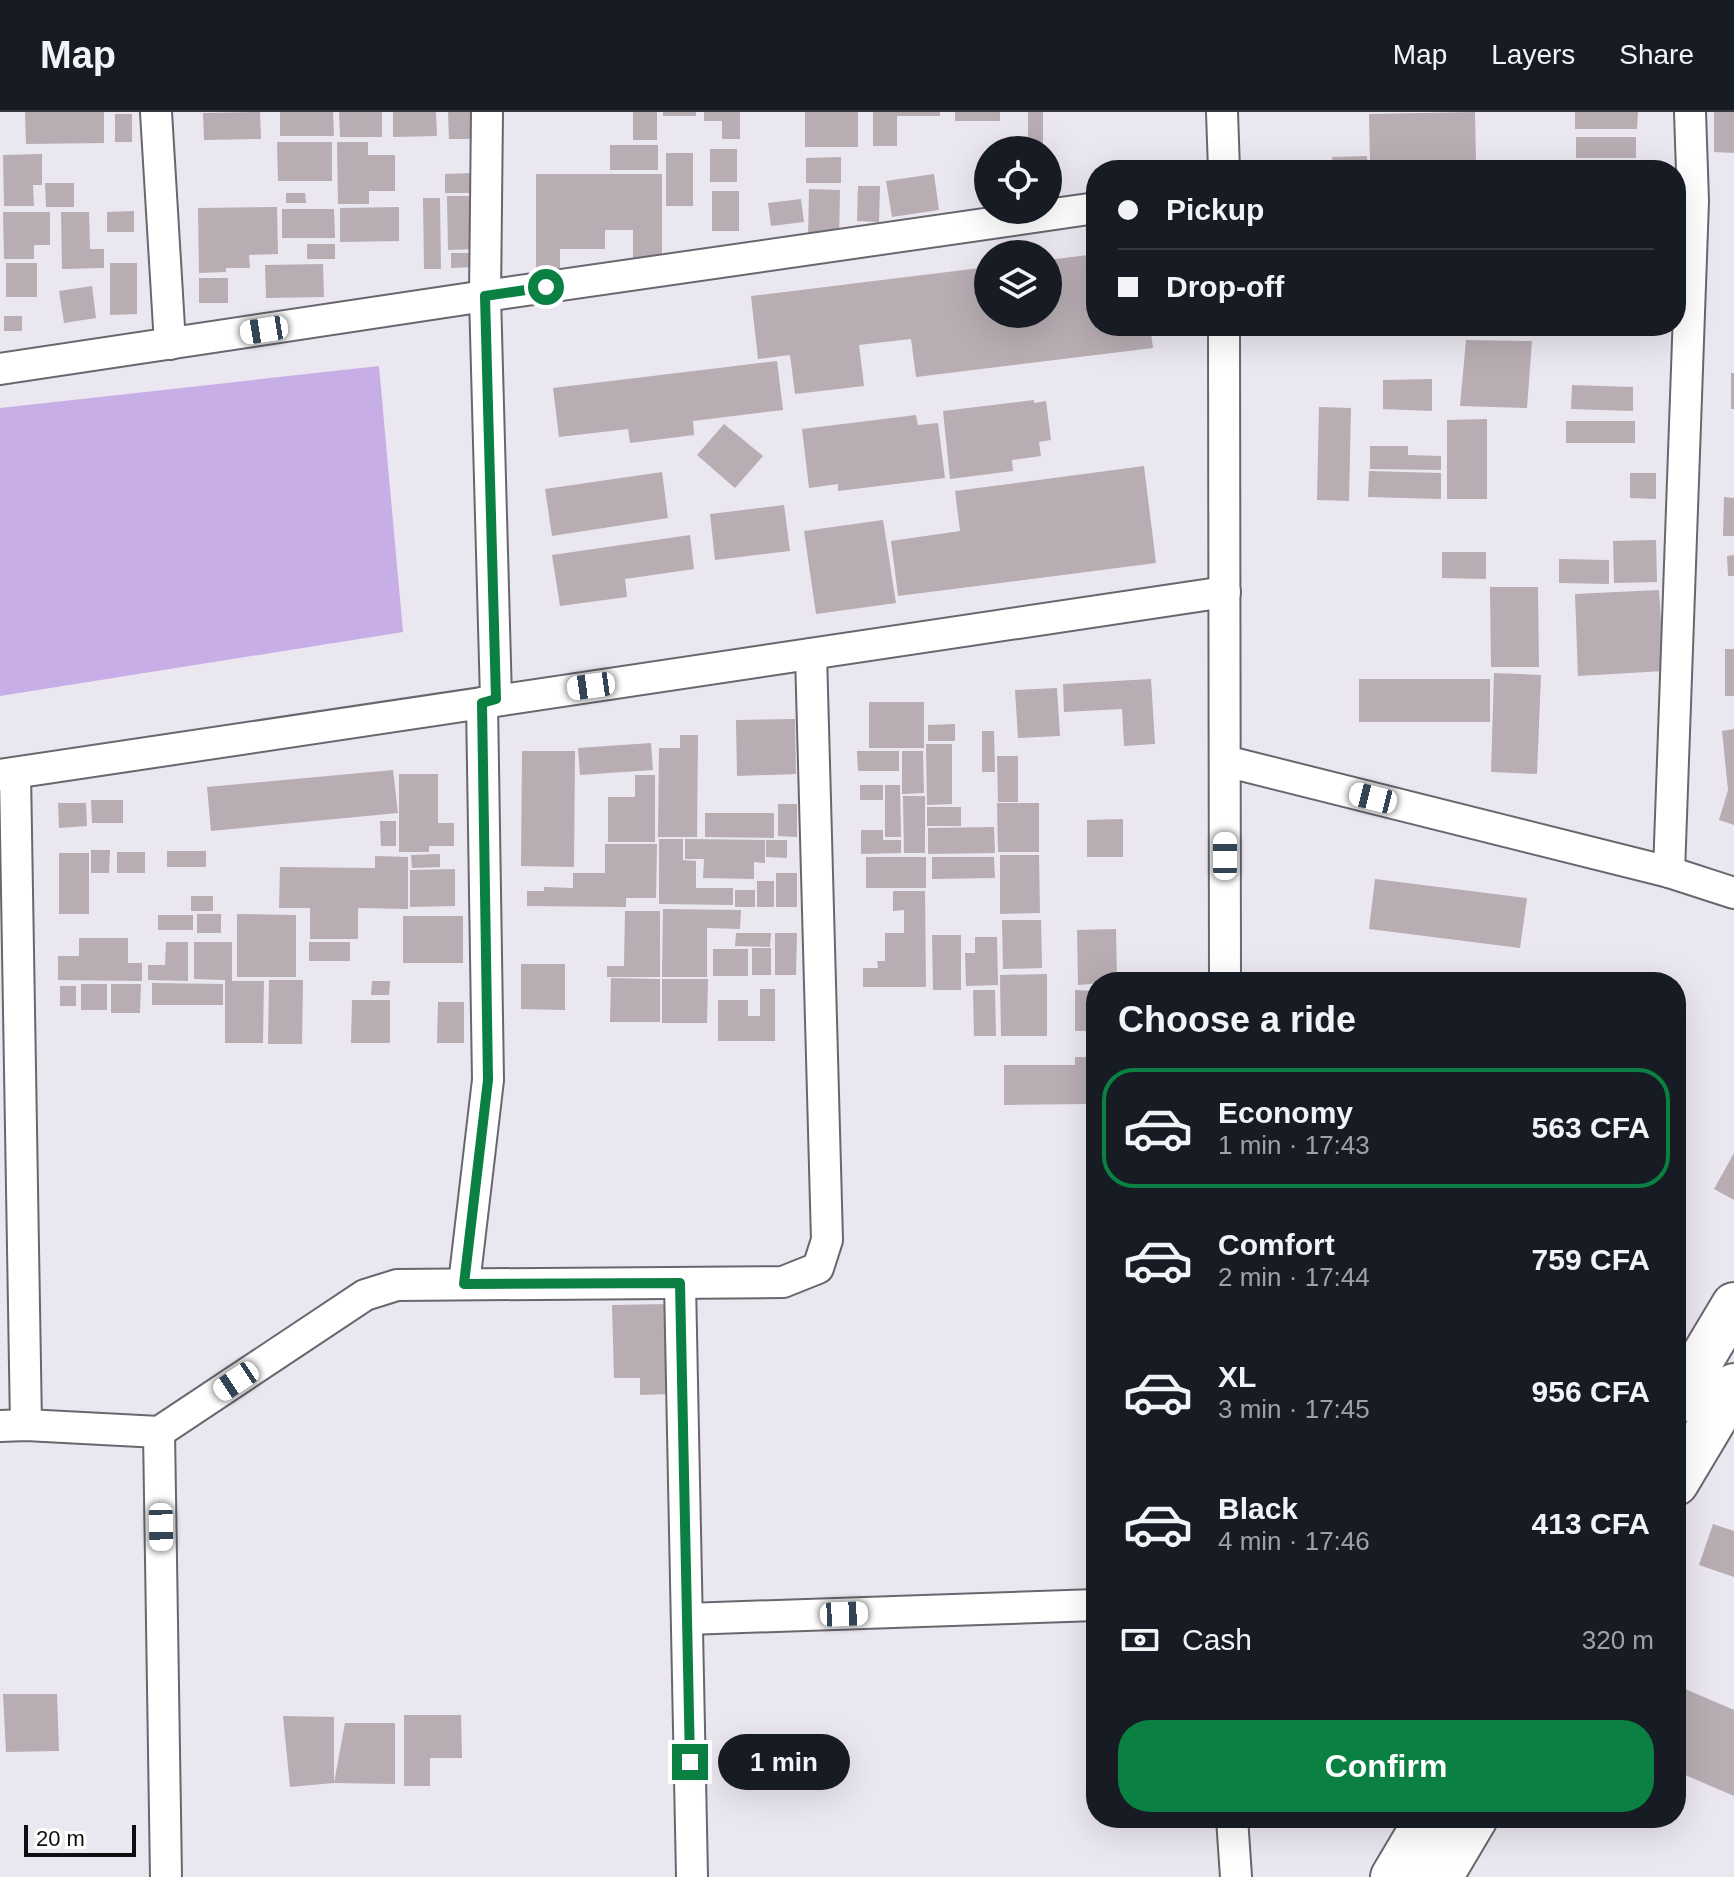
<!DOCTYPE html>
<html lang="en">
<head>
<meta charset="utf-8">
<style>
  body { margin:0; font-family:Helvetica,sans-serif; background:#242831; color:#f1f3f6; height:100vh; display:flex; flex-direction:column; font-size:30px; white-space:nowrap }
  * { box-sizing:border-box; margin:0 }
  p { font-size:26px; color:#9ea1a6 }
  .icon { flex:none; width:44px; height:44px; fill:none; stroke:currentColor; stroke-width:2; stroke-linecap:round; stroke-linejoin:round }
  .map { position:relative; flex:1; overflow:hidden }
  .side { position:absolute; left:1086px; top:860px; width:600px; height:856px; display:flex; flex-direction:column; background:#171b24; border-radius:32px; box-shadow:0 8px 32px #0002 }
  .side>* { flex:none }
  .banner { position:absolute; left:1086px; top:48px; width:600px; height:176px; border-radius:32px; box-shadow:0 8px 32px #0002; display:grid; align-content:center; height:176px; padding:0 32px; background:#171b24 }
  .buttons { position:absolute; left:974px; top:24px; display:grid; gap:16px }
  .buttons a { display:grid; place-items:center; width:88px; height:88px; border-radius:50%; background:#171b24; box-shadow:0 8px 32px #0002; font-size:40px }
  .scale { position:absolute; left:24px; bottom:20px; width:112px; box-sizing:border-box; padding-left:8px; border:4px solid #0f0d10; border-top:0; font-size:22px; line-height:28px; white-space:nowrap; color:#0f0d10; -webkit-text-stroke:6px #fff; paint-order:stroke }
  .end { position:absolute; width:36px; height:36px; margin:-18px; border:10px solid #0b8043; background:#fff; box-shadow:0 0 0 4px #fff }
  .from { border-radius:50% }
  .bubble { position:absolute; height:56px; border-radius:28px; background:#171b24; box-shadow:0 8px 32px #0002; font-size:26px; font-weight:600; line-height:56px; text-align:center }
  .car { position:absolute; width:24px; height:48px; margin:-24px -12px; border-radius:10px; box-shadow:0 0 6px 2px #0007; background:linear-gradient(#fff 24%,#345 0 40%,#fff 0 76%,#345 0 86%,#fff 0) }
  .banner b { display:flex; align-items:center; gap:28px; height:76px; font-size:30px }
  .banner b+b { border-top:2px solid #363941 }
  .banner i { width:20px; height:20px; background:#f1f3f6 }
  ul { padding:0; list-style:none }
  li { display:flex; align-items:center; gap:24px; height:120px; margin:0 16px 12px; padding:0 16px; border:4px solid transparent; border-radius:32px }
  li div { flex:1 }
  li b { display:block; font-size:30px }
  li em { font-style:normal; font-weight:600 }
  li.on { border-color:#0b8043 }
  li>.icon { width:72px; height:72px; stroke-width:1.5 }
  h2 { padding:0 32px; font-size:36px; line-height:96px }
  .pay { display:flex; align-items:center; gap:20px; height:88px; padding:0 32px; font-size:30px }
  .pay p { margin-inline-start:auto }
  .cta { display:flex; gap:16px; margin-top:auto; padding:16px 32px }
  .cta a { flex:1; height:92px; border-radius:32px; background:#0b8043; color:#fff; font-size:32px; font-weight:600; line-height:92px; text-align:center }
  header { display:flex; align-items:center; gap:48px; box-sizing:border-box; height:112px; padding:0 40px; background:#171b24; border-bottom:2px solid #363941 }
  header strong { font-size:38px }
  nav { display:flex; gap:44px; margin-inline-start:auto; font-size:28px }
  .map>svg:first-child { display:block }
  .green { fill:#c8aee6 }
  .building { fill:#b7adb3 }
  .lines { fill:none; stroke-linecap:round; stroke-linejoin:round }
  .street-casing { stroke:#69666e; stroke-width:34 }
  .secondary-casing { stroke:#69666e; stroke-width:48 }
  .street { stroke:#fff; stroke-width:30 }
  .secondary { stroke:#fff; stroke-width:44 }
  .route { stroke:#0b8043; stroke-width:10 }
</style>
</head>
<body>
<header>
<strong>Map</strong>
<nav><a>Map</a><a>Layers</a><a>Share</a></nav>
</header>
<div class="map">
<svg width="1734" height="1765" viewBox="0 0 1734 1765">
  <rect width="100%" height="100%" fill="#ebe7f0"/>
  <polygon class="green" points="379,254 403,520 0,584 0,296"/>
  <g class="building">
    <polygon points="25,0 104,0 104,31 26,32"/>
    <polygon points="260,0 261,27 204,28 203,1"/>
    <polygon points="280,0 333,0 334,24 280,24"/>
    <polygon points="339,0 382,0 382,25 340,25"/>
    <polygon points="393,0 436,0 437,24 393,25"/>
    <polygon points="448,0 474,0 474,27 449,27"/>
    <rect x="633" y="0" width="24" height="28"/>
    <rect x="663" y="0" width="33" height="4"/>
    <polygon points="704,0 740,0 740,27 722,27 722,9 704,9"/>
    <rect x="805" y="0" width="53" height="35"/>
    <polygon points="873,0 940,0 940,4 897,4 897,34 873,34"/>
    <rect x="955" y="0" width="45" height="9"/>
    <rect x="1028" y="0" width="15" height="38"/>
    <polygon points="1475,0 1476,49 1370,51 1369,2"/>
    <polygon points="1575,0 1638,0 1637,17 1575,17"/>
    <polygon points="1714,0 1734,0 1734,41 1714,40"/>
    <rect x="115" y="2" width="17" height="28"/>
    <rect x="1576" y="25" width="60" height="21"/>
    <polygon points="277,30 332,30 332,69 278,69"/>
    <polygon points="337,30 368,30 368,43 395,43 395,79 369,79 369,92 338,92"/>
    <rect x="610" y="33" width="48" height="25"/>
    <rect x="710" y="37" width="27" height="33"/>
    <rect x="666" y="41" width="27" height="53"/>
    <polygon points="42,42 42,73 33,73 34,94 4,94 3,43"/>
    <polygon points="1367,44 1368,58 1333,58 1332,45"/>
    <polygon points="841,45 841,71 806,71 806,46"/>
    <polygon points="1552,51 1623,55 1623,58 1550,58"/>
    <polygon points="1328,52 1328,58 1307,58 1306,54"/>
    <rect x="985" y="55" width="3" height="24"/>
    <polygon points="472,61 472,81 445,81 445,62"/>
    <polygon points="536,62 662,62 662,149 633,149 633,118 605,118 605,137 560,137 560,160 536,160"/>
    <polygon points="934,62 939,98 892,105 886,69"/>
    <polygon points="45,71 74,71 74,95 46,95"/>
    <polygon points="858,74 880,74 879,110 857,109"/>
    <polygon points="809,77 840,78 839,129 808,128"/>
    <rect x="712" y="79" width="27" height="40"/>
    <polygon points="286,81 305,81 306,91 286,91"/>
    <polygon points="447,84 476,84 476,137 448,138"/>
    <polygon points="423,86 440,86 441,157 424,157"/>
    <polygon points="801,87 804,110 771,114 768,91"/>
    <polygon points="277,95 278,142 249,143 250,156 226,156 226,160 199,161 198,96"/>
    <polygon points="399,95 399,129 340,130 340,96"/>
    <polygon points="282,97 334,97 335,126 282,126"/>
    <polygon points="134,99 134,120 107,120 107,100"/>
    <polygon points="3,100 50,100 50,133 34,133 34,147 4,147"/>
    <polygon points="61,100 89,100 90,137 104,137 104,156 62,157"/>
    <rect x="307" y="132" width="28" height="15"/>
    <polygon points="451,141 475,141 475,155 451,156"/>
    <polygon points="1096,142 1096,214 1150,214 1153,236 916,265 911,227 859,233 864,274 795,282 790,243 758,247 751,184 988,155 988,202 1048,202 1048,148"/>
    <rect x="6" y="151" width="31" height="34"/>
    <polygon points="110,151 137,151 137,202 110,203"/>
    <polygon points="323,152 324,185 266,186 265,153"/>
    <rect x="199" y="166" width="29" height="25"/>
    <polygon points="92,174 96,206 64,211 59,179"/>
    <rect x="4" y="204" width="18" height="15"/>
    <polygon points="1486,214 1532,214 1532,216 1487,220"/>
    <polygon points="1466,228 1532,229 1527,296 1460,294"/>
    <polygon points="777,249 783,298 693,309 694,323 630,331 628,317 559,325 553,276"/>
    <rect x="1731" y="261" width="3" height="36"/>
    <polygon points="1432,267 1432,299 1383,297 1383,268"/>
    <polygon points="1572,273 1633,275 1633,299 1571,297"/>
    <polygon points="1034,288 1034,291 1046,289 1051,328 1039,330 1041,344 1012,348 1013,359 950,367 943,299"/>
    <polygon points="1319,295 1351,296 1349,389 1317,388"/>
    <polygon points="916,303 918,313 938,311 945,366 838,379 838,372 809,376 802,317"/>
    <polygon points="1487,307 1487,387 1447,387 1447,308"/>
    <rect x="1566" y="309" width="69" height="22"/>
    <polygon points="724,312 763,344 735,376 697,343"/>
    <polygon points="1370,334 1408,334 1408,343 1441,344 1441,358 1370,357"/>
    <polygon points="1144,354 1156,451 898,484 891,429 960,419 955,379"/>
    <polygon points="1369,359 1441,361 1441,387 1368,385"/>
    <polygon points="662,360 668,406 552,424 545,377"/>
    <polygon points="1630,361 1656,361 1656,387 1630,386"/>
    <polygon points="1724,385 1734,386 1734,424 1723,424"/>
    <polygon points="784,393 790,439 715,448 710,402"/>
    <polygon points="883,408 896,491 816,502 804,419"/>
    <polygon points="690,423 694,457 625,467 627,485 560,494 552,443"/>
    <polygon points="1656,428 1657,470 1614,471 1613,429"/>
    <polygon points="1442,440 1486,440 1486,467 1442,466"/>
    <polygon points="1734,443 1734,464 1728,464 1727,444"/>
    <polygon points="1559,447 1609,448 1609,472 1559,471"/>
    <polygon points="1490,475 1538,475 1539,555 1491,555"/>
    <polygon points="1659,478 1664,559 1578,564 1575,482"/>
    <rect x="1725" y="537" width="9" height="47"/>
    <polygon points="1494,561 1541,563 1537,662 1491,660"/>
    <polygon points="1151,567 1155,632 1124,634 1122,597 1064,600 1063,572"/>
    <rect x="1359" y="567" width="131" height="43"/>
    <polygon points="1057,576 1060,624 1018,626 1015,578"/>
    <rect x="869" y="590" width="55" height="46"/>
    <polygon points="795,607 796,662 737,664 736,608"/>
    <polygon points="955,612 955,629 928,629 928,613"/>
    <polygon points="1734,617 1734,713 1719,708 1728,678 1722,619"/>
    <polygon points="982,619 994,619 995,660 982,660"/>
    <polygon points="680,623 698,623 697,725 658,725 659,636 680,636"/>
    <polygon points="651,631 653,658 580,663 578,636"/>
    <polygon points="926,632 952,632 952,692 927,693"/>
    <polygon points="522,639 575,639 574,755 521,754"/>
    <polygon points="857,639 899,639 899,659 858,659"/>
    <polygon points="902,639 923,639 924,681 902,682"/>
    <polygon points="997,644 1018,644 1018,690 998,690"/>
    <polygon points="393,658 398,701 211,719 207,675"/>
    <polygon points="399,662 438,662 438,711 454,711 454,734 429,734 429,740 399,740"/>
    <polygon points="635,663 655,663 655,730 608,730 608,685 635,685"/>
    <rect x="860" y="673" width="23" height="15"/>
    <polygon points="885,673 900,673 901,725 885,725"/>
    <polygon points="903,684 925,684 925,741 904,741"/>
    <polygon points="91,688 123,688 123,711 92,711"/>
    <polygon points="58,691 86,691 87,714 59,716"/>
    <polygon points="997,691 1039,691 1039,740 998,740"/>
    <polygon points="778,692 797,692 797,725 778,724"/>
    <rect x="927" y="695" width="34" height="19"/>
    <polygon points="705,701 774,701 774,726 705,725"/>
    <polygon points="1123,707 1123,745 1087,745 1087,708"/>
    <polygon points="380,709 396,709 396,734 381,734"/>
    <polygon points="994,715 995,741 928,742 928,716"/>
    <polygon points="861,718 883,718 883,728 901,728 901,741 861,742"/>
    <polygon points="659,727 683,727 683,748 696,749 696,776 733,776 733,793 659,792"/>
    <polygon points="685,727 765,728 765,751 754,750 754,767 703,766 704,747 685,747"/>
    <polygon points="766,728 787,728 787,746 766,745"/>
    <polygon points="605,732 657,732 656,786 626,786 626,795 527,794 527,779 544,779 544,775 573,776 573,761 605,761"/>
    <polygon points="91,738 110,738 109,761 91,761"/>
    <rect x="167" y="739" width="39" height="16"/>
    <rect x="117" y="740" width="28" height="21"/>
    <rect x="59" y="741" width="30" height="61"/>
    <polygon points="440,742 440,755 412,756 411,743"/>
    <polygon points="1000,743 1039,743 1040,801 1000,802"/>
    <polygon points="375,744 408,745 408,797 358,796 358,827 310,827 310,796 279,796 280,755 375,756"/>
    <rect x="866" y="745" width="60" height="31"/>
    <polygon points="932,745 994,745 995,766 932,767"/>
    <polygon points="455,757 455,794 410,795 410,758"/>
    <rect x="776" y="761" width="21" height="34"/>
    <polygon points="1375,767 1527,786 1520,836 1369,817"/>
    <rect x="757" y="769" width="17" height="26"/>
    <rect x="735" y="778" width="20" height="17"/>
    <polygon points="893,779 925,779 926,875 863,875 863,856 878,856 877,849 885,849 885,821 904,821 904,798 893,799"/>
    <rect x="191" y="784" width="22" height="15"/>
    <polygon points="663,797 741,798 740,817 707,816 707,865 662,865"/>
    <polygon points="625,799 660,799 660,865 607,865 607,854 624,854"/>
    <rect x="197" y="802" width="24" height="19"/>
    <polygon points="237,802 296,803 296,865 237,865"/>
    <rect x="158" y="803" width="35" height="15"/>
    <rect x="403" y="804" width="60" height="47"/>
    <polygon points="1002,808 1041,808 1042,856 1003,857"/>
    <polygon points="1116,817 1117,870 1078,873 1077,818"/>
    <polygon points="736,821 771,821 770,835 735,834"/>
    <polygon points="775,821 797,821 796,863 775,863"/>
    <polygon points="932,823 961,823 961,878 933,878"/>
    <polygon points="975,825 997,825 998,873 966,874 965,841 975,841"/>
    <polygon points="79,826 128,826 128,851 142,851 142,869 58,868 58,844 79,844"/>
    <polygon points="166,830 188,830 188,869 148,868 148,853 165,853"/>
    <polygon points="194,830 232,830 232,869 264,869 263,931 225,931 225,868 194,867"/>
    <rect x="309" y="830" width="41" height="19"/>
    <rect x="752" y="836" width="19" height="27"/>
    <rect x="713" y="837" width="35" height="27"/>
    <polygon points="521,852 565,852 565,898 521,897"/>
    <polygon points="1047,862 1047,924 1001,924 1000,863"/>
    <polygon points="611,866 660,867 660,910 610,910"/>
    <polygon points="662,867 708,867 707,911 662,911"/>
    <polygon points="269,868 303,868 302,932 268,932"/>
    <polygon points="372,869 390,869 389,883 371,883"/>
    <polygon points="152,871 223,872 223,893 152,893"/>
    <rect x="81" y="872" width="26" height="26"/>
    <polygon points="111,872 141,872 140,901 111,901"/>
    <rect x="60" y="874" width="16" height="20"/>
    <polygon points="760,877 775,877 775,929 718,929 718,888 748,888 748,904 760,904"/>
    <polygon points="973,878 995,878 996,924 974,924"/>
    <polygon points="1075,878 1096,879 1096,919 1075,919"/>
    <polygon points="352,888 390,888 390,931 351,931"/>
    <polygon points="438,890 464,890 464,931 437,931"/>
    <polygon points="1075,945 1090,945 1090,950 1096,950 1096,989 1091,989 1091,992 1004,993 1004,953 1075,953"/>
    <polygon points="1734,1041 1734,1088 1714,1077"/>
    <polygon points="668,1192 669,1282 640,1283 640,1266 614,1266 612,1193"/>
    <polygon points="1713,1412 1734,1419 1734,1465 1699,1453"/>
    <polygon points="1683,1576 1734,1598 1734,1684 1676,1659 1676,1593"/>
    <polygon points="3,1582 57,1582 59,1639 6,1640"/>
    <polygon points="404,1603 461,1603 462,1646 430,1646 430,1674 404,1674"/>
    <polygon points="283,1604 334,1605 334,1671 345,1611 395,1611 395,1672 334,1671 290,1675"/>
    <polygon points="1617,1706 1636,1706 1634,1712"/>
  </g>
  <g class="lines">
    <defs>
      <g id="street">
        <polyline points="156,0 170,232"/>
        <polyline points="487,0 485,184 496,587"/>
        <polyline points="1222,0 1224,58"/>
        <polyline points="1224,214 1225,870"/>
        <polyline points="0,257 485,184 1096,96"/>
        <polyline points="1225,649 1669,760 1734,781"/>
        <polyline points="15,661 26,1313"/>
        <polyline points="0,663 1225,480"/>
        <polyline points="1669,760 1693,89 1690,0"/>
        <polyline points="680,1171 692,1765"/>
        <polyline points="464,1172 488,968 482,591"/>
        <polyline points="0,1314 26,1313 159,1320 365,1183 397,1173 783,1170 818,1156 827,1128 811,542"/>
        <polyline points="159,1320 166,1765"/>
        <polyline points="687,1507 1096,1493"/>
        <polyline points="1232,1706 1236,1765"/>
      </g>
      <g id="secondary">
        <polyline points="1676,1290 1734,1193"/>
        <polyline points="1676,1371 1734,1274"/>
        <polyline points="1393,1765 1428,1706"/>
        <polyline points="1440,1765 1475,1706"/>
      </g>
    </defs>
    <use href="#street" class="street-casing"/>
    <use href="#secondary" class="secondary-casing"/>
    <use href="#street" class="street"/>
    <use href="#secondary" class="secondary"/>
  </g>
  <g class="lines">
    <polyline class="route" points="546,175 485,184 496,587 482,591 488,968 464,1172 680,1171 690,1650"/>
  </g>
</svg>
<div class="buttons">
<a><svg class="icon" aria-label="locate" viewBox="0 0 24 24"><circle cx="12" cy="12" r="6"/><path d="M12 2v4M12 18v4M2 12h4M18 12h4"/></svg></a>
<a><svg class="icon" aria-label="layers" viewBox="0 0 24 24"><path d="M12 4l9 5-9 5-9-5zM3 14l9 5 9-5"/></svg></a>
</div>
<div class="scale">20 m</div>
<i class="end from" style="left:546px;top:175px"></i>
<i class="end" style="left:690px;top:1650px"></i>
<div class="bubble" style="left:718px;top:1622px;width:132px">1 min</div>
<i class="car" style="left:264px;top:218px;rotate:261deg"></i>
<i class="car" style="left:591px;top:574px;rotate:262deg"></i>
<i class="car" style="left:1373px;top:686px;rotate:284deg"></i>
<i class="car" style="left:1225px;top:744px;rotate:0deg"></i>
<i class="car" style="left:236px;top:1269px;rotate:236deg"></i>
<i class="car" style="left:161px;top:1415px;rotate:179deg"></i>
<i class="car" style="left:844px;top:1502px;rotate:88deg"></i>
<div class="banner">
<b><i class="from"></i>Pickup</b>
<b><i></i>Drop-off</b>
</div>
<section class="side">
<h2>Choose a ride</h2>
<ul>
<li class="on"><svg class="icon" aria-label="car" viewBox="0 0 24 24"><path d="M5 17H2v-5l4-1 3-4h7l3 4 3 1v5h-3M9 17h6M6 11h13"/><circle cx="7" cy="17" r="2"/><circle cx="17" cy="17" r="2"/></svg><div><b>Economy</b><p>1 min · 17:43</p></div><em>563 CFA</em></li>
<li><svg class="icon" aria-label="car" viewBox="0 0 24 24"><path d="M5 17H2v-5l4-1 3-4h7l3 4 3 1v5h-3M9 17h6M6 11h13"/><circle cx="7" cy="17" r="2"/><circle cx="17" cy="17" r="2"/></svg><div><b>Comfort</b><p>2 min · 17:44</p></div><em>759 CFA</em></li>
<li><svg class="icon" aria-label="car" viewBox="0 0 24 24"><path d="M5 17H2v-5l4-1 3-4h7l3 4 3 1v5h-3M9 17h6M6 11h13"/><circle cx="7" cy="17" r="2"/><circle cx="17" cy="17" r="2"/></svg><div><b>XL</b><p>3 min · 17:45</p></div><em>956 CFA</em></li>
<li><svg class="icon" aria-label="car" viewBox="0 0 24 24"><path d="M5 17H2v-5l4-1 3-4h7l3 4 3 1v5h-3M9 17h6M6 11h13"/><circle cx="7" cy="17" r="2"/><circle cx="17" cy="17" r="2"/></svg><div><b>Black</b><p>4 min · 17:46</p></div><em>413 CFA</em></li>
</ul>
<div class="pay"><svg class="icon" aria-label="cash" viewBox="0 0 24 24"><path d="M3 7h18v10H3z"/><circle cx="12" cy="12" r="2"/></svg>Cash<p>320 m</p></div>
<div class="cta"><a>Confirm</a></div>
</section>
</div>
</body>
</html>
